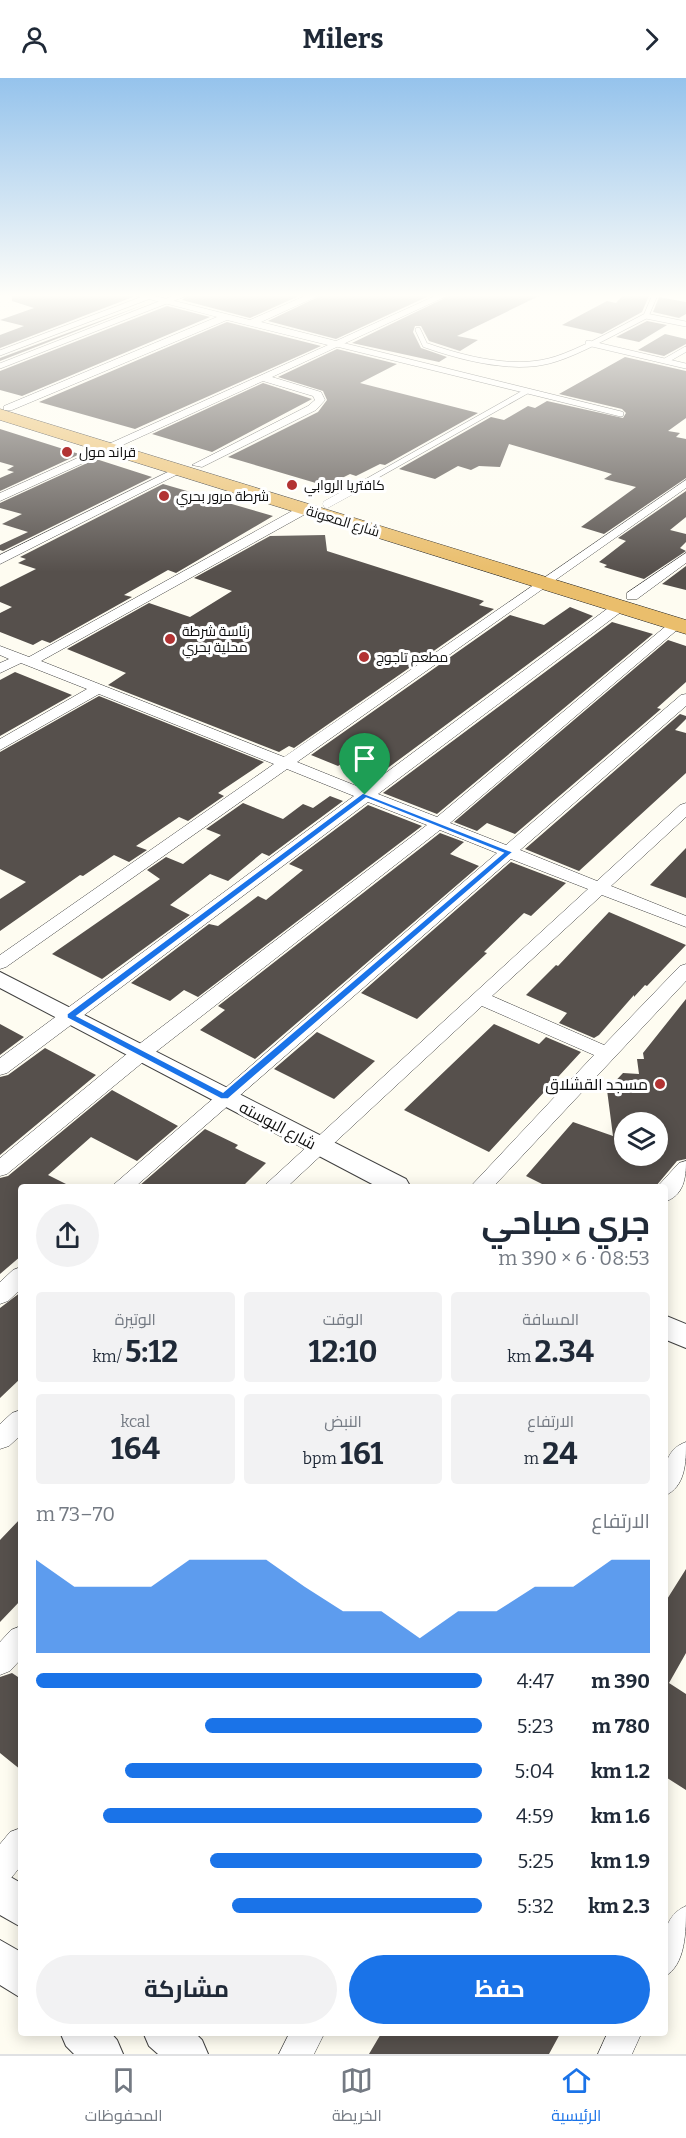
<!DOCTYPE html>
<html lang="ar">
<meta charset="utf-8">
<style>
body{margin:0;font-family:Bitter,Cairo,serif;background:#f2f2f3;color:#1f2937;direction:rtl;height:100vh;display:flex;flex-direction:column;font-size:22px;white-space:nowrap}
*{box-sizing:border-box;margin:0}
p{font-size:20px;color:#747a83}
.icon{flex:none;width:33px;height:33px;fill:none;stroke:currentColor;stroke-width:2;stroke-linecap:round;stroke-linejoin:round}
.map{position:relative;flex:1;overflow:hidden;direction:ltr}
.panel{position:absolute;left:18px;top:1106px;width:650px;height:852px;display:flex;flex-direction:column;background:#fff;border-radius:6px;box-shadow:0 3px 15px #0003;direction:rtl}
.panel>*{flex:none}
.fabs{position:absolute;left:614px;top:1034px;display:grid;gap:12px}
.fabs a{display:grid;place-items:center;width:54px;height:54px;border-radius:50%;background:#fff;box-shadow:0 3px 15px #0003;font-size:30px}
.pin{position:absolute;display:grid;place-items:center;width:51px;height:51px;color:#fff;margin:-62px -26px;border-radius:50% 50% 50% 0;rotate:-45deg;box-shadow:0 0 6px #0007}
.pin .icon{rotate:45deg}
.round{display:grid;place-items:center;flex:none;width:63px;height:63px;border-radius:32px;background:#f2f2f3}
.overview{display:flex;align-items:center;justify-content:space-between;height:102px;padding:0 18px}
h1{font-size:33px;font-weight:700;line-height:45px}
.stats{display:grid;grid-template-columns:repeat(3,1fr);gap:9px;height:102px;padding:6px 18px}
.stats div{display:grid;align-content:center;border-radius:6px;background:#f2f2f3;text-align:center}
.stats b{font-size:30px;font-weight:700}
.stats small{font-size:16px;font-weight:400}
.stats p{font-size:16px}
.chart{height:168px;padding:12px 18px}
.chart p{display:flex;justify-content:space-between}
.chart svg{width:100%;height:108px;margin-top:6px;fill:#1a73e8;opacity:.7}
.primary-button{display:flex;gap:12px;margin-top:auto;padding:12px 18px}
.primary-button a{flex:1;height:69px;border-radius:36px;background:#1a73e8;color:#fff;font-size:24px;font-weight:700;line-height:69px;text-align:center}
.primary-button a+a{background:#f2f2f3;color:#1f2937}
ul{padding:0 18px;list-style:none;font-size:20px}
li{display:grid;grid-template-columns:96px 72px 1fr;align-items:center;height:45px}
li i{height:15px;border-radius:8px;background:#1a73e8}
header{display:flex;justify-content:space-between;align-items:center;height:78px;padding:0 18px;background:#fff;font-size:27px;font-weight:700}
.tabs{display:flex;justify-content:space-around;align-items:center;height:84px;border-top:2px solid #e0e1e3;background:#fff;font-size:16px;color:#747a83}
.tabs a{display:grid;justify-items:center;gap:3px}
.tabs .active{color:#1a73e8}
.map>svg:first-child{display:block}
.building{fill:#56504c;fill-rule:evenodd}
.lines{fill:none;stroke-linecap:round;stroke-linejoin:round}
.service-far1-casing{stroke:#414141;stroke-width:6}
.service-casing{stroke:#414141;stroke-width:8}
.minor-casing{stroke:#414141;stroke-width:1}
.tertiary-casing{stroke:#414141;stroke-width:2}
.trunk-casing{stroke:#1f1f1f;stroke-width:1}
.service-far1{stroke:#fff;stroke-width:5}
.service{stroke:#fff;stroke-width:8}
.minor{fill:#fff;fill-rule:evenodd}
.tertiary{fill:#fff;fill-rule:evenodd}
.trunk{fill:#eabe6c;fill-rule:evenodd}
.route{fill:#1a73e8;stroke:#fff;stroke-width:1.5;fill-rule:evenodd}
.poi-dot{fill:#b23333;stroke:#fff;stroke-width:2}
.labels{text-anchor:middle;stroke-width:6;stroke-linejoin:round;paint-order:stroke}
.far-poi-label{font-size:14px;fill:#0e0e0e;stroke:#fff;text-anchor:start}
.far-street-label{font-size:14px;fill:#0e0e0e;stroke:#fff}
.poi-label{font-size:16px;fill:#0e0e0e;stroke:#fff;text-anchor:end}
.street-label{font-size:16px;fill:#0e0e0e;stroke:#fff}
</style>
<header><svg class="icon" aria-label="forward" viewBox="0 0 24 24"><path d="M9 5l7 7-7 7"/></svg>Milers<svg class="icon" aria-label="person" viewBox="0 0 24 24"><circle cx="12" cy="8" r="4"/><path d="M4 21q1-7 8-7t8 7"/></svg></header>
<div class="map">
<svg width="686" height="1976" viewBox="0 0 686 1976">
<rect width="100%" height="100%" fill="#fefcf1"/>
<path class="building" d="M 12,217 L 132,217 L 133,219 L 0,270 L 0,257 L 24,248 L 0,242 L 34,230 L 12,223 Z
M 187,217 L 301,217 L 250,240 L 182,222 Z
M 322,217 L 431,217 L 336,261 L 268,243 Z
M 451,217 L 541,217 L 457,258 L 478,262 L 460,273 L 429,263 L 421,248 L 415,248 L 413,254 L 421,270 L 447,279 L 439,284 L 352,265 Z
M 623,217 L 649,218 L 642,234 L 602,256 L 562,247 L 607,223 L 616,225 Z
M 659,219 L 686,224 L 686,236 L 679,240 L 653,234 Z
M 151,224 L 0,283 L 0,280 Z
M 167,228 L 210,239 L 22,318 L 0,312 L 0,293 Z
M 647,243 L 667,247 L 639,264 L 616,259 Z
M 227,244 L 321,268 L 135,351 L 39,324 Z
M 665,256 L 686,261 L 686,266 L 664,278 L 638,272 Z
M 337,271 L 397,286 L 360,305 L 478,335 L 385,387 L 380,386 L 356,398 L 350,396 L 326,408 L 228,379 L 318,334 L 327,322 L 323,313 L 278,299 Z
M 625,279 L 686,293 L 686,340 L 668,353 L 680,355 L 676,359 L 686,361 L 686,400 L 604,456 L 581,449 L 636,409 L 604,401 L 612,396 L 509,366 L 500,389 L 479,388 L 471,392 L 458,388 L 435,401 L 399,391 L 491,339 L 504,342 L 528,328 L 535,330 L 547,323 L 623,340 L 626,335 L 622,331 L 559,316 Z
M 263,305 L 312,321 L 212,374 L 152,356 Z
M 0,351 L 76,375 L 80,376 L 0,413 L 0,400 L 14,394 L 7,392 L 14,388 L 0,384 Z
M 96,381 L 152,399 L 3,473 L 0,472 L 0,467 L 28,454 L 2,446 L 22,436 L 0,430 L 0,425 Z
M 163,406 L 273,438 L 176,495 L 168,492 L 124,517 L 132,519 L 50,565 L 42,562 L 33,567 L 0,554 L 0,535 L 12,529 L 0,524 L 0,509 L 36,491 L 18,485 L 26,481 L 20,479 Z
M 686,413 L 686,439 L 670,452 L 686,456 L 686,464 L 680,470 L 686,473 L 644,501 L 604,489 L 607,487 L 599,484 L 626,463 L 618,460 Z
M 325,457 L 327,473 L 484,523 L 479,527 L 494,531 L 294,670 L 289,668 L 279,674 L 108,607 L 126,595 L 67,571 L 149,525 L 190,539 L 232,513 L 194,500 L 270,458 Z
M 686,488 L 686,512 L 662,506 Z
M 570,529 L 593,538 L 381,695 L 346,683 L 338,688 L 311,677 L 510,537 L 544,547 Z
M 612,544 L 653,556 L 437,736 L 383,715 Z
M 668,562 L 686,568 L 686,604 L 657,630 L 661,631 L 515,756 L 487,745 L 477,753 L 454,744 Z
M 15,594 L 72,617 L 0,658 L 0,602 Z
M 99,618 L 264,684 L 218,715 L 224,718 L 188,743 L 179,739 L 136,768 L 147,772 L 129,784 L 114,777 L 83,798 L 80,797 L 0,853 L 0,821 L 26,804 L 0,791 L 0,674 Z
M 680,636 L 686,638 L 686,641 L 675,652 L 686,655 L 686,695 L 579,793 L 525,771 Z
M 330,718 L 343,723 L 269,778 L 262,775 L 228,803 L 210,796 L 170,827 L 190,837 L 102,901 L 52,876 L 160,801 L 147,792 L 166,779 L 183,786 L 221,757 L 206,751 L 243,725 L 283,741 L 303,726 L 313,730 Z
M 368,727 L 422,748 L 198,919 L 184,912 L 170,923 L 131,905 L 209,846 L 218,848 L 258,818 L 266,822 L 303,792 L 289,786 Z
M 440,755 L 464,764 L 450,776 L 479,788 L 255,981 L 200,952 L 225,932 L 218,928 Z
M 686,770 L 686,820 L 650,807 Z
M 511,784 L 566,805 L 531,838 L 524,835 L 484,874 L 487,875 L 417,941 L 361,915 Z
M 609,834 L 686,867 L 647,908 L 645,907 L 634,919 L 634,917 L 599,957 L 594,960 L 559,945 L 567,935 L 526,917 L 556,887 L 558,888 Z
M 686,921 L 686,1081 L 677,1083 L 656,1108 L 546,1108 L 526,1098 L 573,1044 L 613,1058 L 607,1012 L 623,995 L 639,996 L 637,981 L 644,981 L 643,975 ZM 624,1044 L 657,1044 L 657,1077 L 624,1077 Z
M 0,946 L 24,959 L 0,977 Z
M 494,946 L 539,966 L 546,959 L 581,974 L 489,1074 L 404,1032 Z
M 317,954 L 375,983 L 334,1021 L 274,991 Z
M 45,970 L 96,997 L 0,1077 L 0,999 L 8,997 Z
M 112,1012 L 178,1048 L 137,1083 L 91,1059 L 48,1097 L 70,1108 L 21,1108 L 21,1178 L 0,1196 L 0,1100 L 8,1098 Z
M 205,1051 L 238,1067 L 235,1070 L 266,1085 L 243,1108 L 139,1108 Z
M 21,1214 L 21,1300 L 0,1320 L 0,1230 Z
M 21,1440 L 21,1522 L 0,1544 L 0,1462 Z
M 686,1491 L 686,1575 L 669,1605 L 686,1616 L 686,1712 L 664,1698 L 664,1526 Z
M 12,1595 L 21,1601 L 21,1692 L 0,1675 L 0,1599 Z
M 382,1954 L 561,1954 L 549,1976 L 369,1976 Z"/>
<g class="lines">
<g class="service-far1-casing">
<path id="service-far1" d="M 646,238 L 686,246
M 418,252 L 425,267 C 462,280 510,293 549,283 C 575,277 620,251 646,238 L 655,217
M 588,265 L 686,288
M 337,266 L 621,336
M 0,275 L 153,217
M 665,283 L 686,271
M 0,288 L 182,217
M 346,415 L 527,313"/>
</g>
<g class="service-casing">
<path id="service" d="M 327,426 L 349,414"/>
</g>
<g class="minor-casing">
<path id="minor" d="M 134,217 L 151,217 L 250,242 L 307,217 L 320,217 L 261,244 L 336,263 L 437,217 L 449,217 L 272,299 L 321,314 L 325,322 L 316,332 L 202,389 L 192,387 L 308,328 L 315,322 L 313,318 L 263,303 L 0,423 L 0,415 L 328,267 L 227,242 L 12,332 L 4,332 L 4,328 L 217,239 Z
M 176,390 L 186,392 L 0,486 L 0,477 Z
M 686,402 L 686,410 L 297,684 L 364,711 L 615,525 L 625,525 L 625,531 L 378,716 L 437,739 L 672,543 L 682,543 L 684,546 L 450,745 L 506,767 L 681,617 L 686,616 L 686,628 L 520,772 L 597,803 L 680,727 L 686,725 L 686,739 L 611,808 L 686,838 L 686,849 L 602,817 L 492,918 L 604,967 L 680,888 L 686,886 L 686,903 L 494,1108 L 471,1108 L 594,977 L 482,928 L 288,1108 L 264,1108 L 588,811 L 511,781 L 136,1108 L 112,1108 L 497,775 L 440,752 L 148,980 L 7,1096 L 0,1098 L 0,1080 L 134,970 L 427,747 L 368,724 L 7,995 L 0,997 L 0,980 L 354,718 L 287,691 L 6,889 L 0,891 L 0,877 L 274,686 L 99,616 L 0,672 L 0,661 L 87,611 L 21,585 L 0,595 L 0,585 L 9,581 L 0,577 L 0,568 L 29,579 L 301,428 L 309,428 L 309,434 L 41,583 L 284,679 Z
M 686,475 L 686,485 L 637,521 L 627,521 L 627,515 Z
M 686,1083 C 686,1100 684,1118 664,1124 L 664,1108 L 658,1108 L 679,1085 Z
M 21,1189 L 21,1211 L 8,1223 L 0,1226 L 0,1204 L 13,1192 Z
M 21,1332 L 21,1357 L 9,1368 L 0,1371 L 0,1346 L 12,1335 Z
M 686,1364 C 686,1384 686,1409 664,1418 C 664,1397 662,1372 686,1364 Z
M 21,1548 L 21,1581 L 10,1593 L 0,1597 L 0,1564 L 11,1552 Z
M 21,1750 L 21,1788 L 11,1800 L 0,1804 L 0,1766 L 10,1754 Z
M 686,1828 C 686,1854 686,1887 664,1899 C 664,1873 658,1840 686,1828 Z
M 290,1954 L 325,1954 L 314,1976 L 279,1976 Z
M 608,1954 L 642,1954 L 632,1976 L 598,1976 Z"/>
</g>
<g class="tertiary-casing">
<path id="tertiary" d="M 0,894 L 406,1101 L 410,1108 L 376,1108 L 0,910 Z
M 664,1237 L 686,1246 L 686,1270 L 664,1261 Z
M 0,1793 L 21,1805 L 21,1849 L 0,1837 Z
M 0,1862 L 21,1874 L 21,1920 L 0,1907 Z
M 60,1954 L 110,1954 L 117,1962 L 123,1976 L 74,1976 L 66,1968 Z
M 143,1954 L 194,1954 L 202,1962 L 208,1976 L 158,1976 L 149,1968 Z"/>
</g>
<g class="trunk-casing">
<path id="trunk" d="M 0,331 L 686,542 L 686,556 L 0,342 Z"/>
</g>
<use href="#service-far1" class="service-far1"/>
<use href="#service" class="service"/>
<use href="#minor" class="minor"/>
<use href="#tertiary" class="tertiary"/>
<use href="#trunk" class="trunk"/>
</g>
<linearGradient id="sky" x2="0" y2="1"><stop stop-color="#95c3ec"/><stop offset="0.44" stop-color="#fffef9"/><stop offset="1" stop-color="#fffef9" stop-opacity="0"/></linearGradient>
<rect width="686" height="494" fill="url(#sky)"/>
<path class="route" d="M 363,715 L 513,774 L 228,1021 L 221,1021 L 67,940 L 67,936 ZM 366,720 L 503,775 L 223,1014 L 77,938 Z"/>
<g class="poi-dot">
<circle cx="67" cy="374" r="6"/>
<circle cx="292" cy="407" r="6"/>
<circle cx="164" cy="418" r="6"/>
<circle cx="170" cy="561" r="6"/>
<circle cx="364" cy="579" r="6"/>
<circle cx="660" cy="1006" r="6"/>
</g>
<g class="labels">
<g class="far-poi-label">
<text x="79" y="379">قراند مول</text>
<text x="304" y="412">كافتريا الروابي</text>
<text x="176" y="423">شرطة مرور بحري</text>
<text x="182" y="558">رئاسة شرطة<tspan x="182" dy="16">محلية بحري</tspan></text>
<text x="376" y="584">مطعم تاجوج</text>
</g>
<g class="far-street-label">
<text transform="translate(343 443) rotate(17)" y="5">شارع المعونة</text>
</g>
<g class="poi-label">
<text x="648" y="1012">مسجد القشلاق</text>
</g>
<g class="street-label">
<text transform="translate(278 1047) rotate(28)" y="6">شارع البوسته</text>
</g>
</g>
</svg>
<div class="fabs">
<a><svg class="icon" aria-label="layers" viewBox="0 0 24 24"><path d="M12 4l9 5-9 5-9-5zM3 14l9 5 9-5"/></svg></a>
</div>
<div class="pin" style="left:365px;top:717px;background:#1e9e55"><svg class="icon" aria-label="arrive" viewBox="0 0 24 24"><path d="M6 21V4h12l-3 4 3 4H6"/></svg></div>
<section class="panel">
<div class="overview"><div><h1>جري صباحي</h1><p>08:53 · 6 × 390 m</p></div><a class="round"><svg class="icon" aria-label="share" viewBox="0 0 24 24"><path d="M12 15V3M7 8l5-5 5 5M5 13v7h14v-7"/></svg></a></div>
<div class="stats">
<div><p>المسافة</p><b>2.34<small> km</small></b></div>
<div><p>الوقت</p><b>12:10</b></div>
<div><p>الوتيرة</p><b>5:12<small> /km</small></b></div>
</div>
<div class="stats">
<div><p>الارتفاع</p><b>24<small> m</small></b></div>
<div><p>النبض</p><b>161<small> bpm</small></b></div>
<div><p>kcal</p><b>164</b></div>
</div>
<div class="chart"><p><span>الارتفاع</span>70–73 m</p>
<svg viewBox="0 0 160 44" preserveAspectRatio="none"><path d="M0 44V6L10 17L20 17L30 17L40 6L50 6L60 6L70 17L80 27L90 27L100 38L110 27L120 27L130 17L140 17L150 6L160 6V44z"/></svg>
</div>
<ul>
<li><b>390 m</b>4:47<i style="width:100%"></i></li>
<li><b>780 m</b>5:23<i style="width:62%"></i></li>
<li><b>1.2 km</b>5:04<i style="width:80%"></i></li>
<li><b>1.6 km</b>4:59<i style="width:85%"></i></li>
<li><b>1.9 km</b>5:25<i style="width:61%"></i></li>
<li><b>2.3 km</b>5:32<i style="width:56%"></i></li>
</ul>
<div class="primary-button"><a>حفظ</a><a>مشاركة</a></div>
</section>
</div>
<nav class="tabs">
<a class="active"><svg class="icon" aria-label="home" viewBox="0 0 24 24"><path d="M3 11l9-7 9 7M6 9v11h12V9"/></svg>الرئيسية</a>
<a><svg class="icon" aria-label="map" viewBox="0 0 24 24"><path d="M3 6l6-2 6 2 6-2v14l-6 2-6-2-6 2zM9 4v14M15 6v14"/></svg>الخريطة</a>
<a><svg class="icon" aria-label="saved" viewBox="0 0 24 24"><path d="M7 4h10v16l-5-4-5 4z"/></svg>المحفوظات</a>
</nav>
